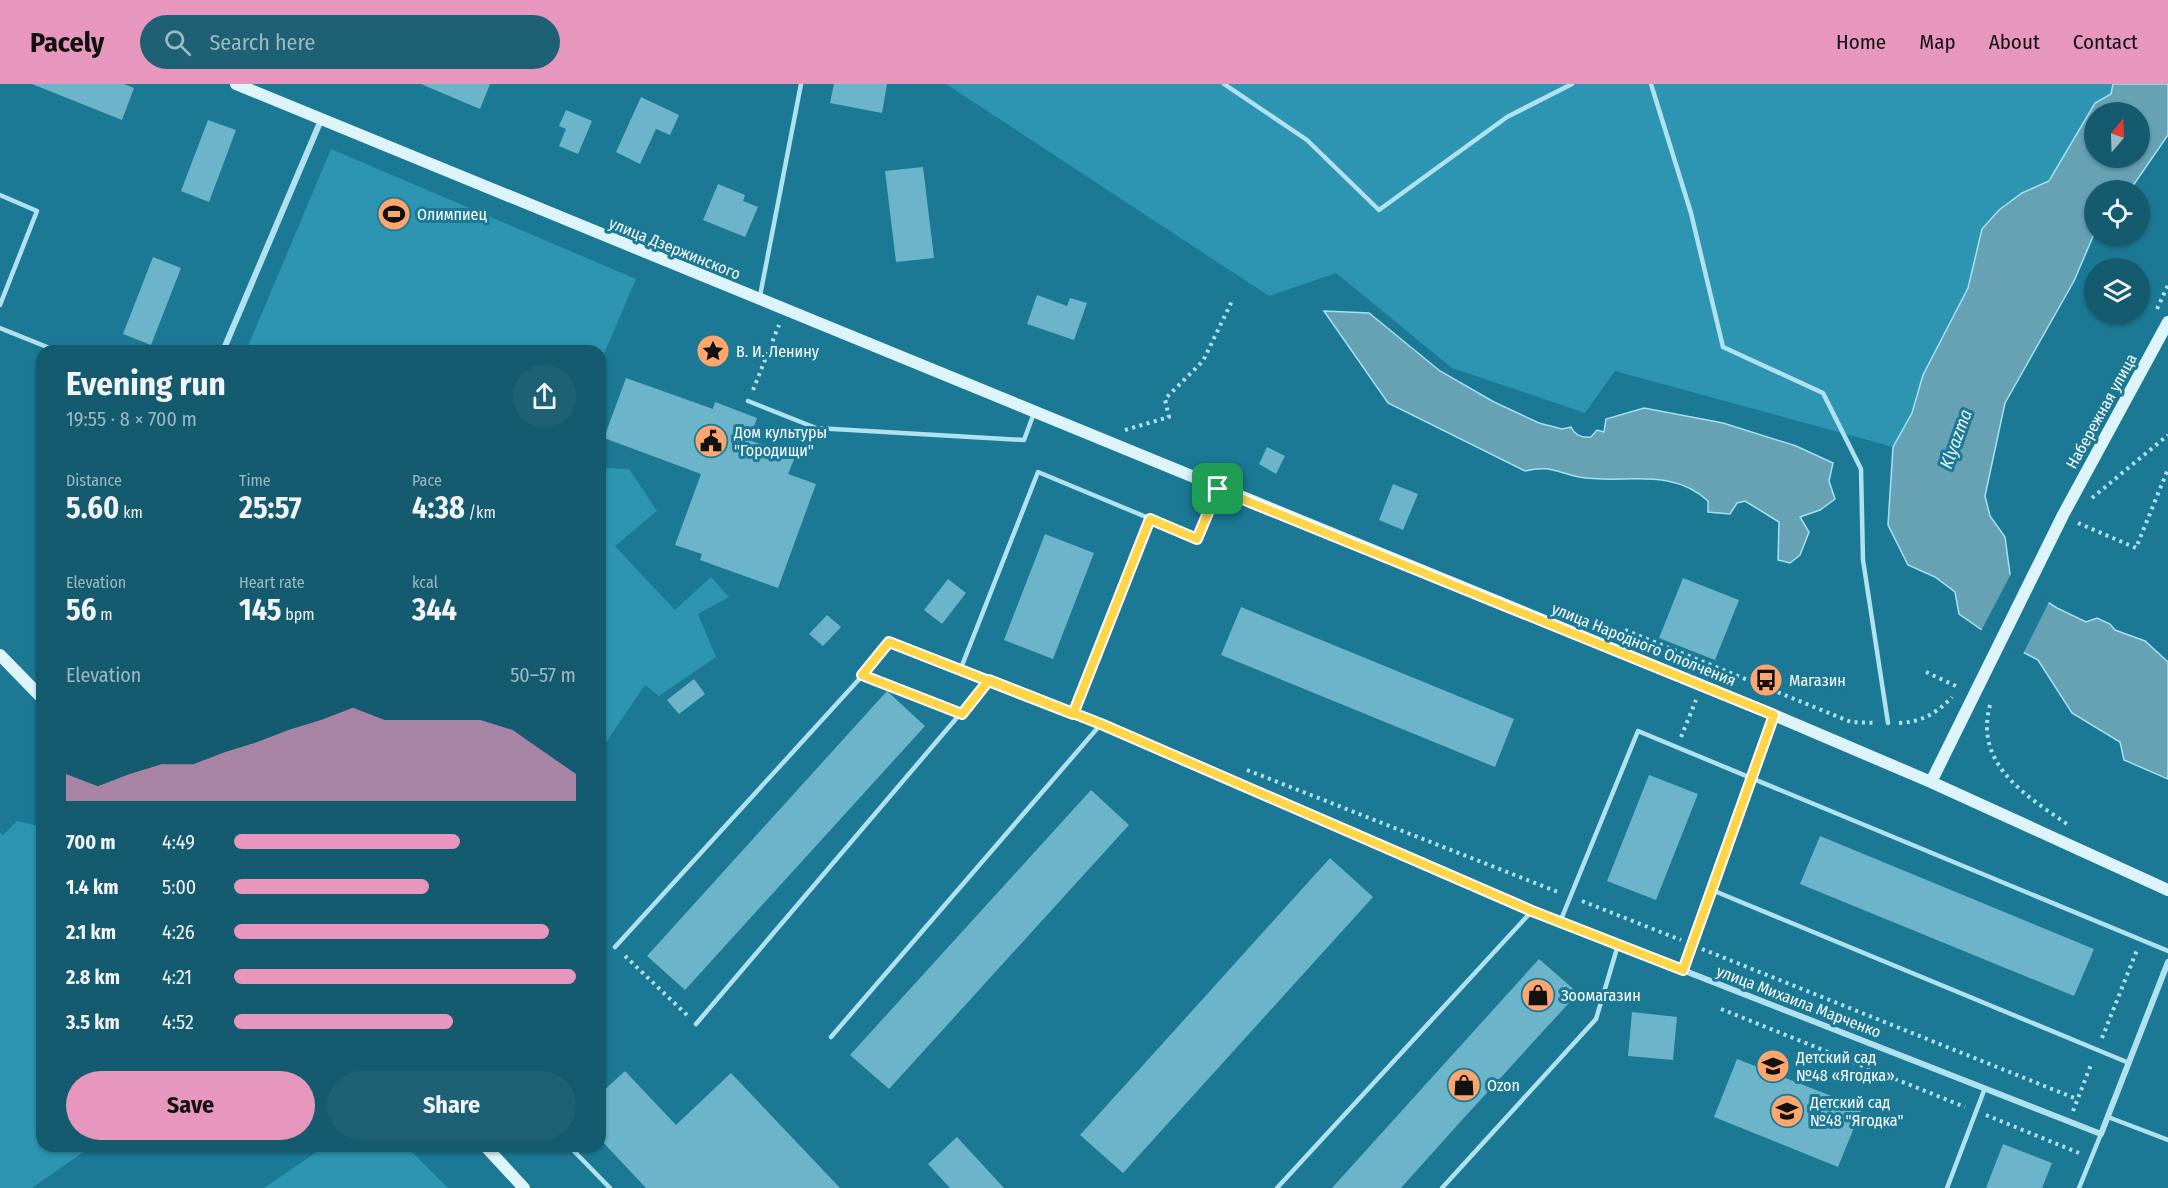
<!DOCTYPE html>
<meta charset="utf-8">
<style>
body{margin:0;font-family:"Fira Sans Condensed",sans-serif;background:#1e6175;color:#f1f3f6;height:100vh;display:flex;flex-direction:column;font-size:22px;white-space:nowrap}
*{box-sizing:border-box;margin:0}
p{font-size:20px;color:#9db9c3}
.icon{flex:none;width:33px;height:33px;fill:none;stroke:currentColor;stroke-width:2;stroke-linecap:round;stroke-linejoin:round}
.map{position:relative;flex:1;overflow:hidden}
.drawer{position:absolute;left:36px;top:261px;width:570px;height:807px;display:flex;flex-direction:column;background:#155b70;border-radius:18px;box-shadow:0 2px 4px #0004}
.drawer>*{flex:none}
.needle{width:39px;rotate:19deg}
.controls{position:absolute;left:2084px;top:18px;display:grid;gap:12px}
.controls a{display:grid;place-items:center;width:66px;height:66px;border-radius:50%;background:#155b70;box-shadow:0 2px 4px #0004;font-size:30px}
.pin{position:absolute;display:grid;place-items:center;width:51px;height:51px;color:#fff;margin:-26px;border-radius:12px;box-shadow:0 3px 9px #0006}
.round{display:grid;place-items:center;flex:none;width:63px;height:63px;border-radius:32px;background:#1e6175}
.summary{display:flex;align-items:center;justify-content:space-between;height:102px;padding:0 30px}
h1{font-size:33px;font-weight:700;line-height:45px}
.metrics{display:grid;grid-template-columns:repeat(3,1fr);gap:9px;height:102px;padding:6px 30px}
.metrics div{display:grid;align-content:center}
.metrics b{font-size:30px;font-weight:700}
.metrics small{font-size:16px;font-weight:400}
.metrics p{font-size:16px}
.chart{height:168px;padding:12px 30px}
.chart p{display:flex;justify-content:space-between}
.chart svg{width:100%;height:108px;margin-top:6px;fill:#e797bd;opacity:.7}
.primary-button{display:flex;gap:12px;margin-top:auto;padding:12px 30px}
.primary-button a{flex:1;height:69px;border-radius:36px;background:#e797bd;color:#111;font-size:24px;font-weight:700;line-height:69px;text-align:center}
.primary-button a+a{background:#1e6175;color:#f1f3f6}
ul{padding:0 30px;list-style:none;font-size:20px}
li{display:grid;grid-template-columns:96px 72px 1fr;align-items:center;height:45px}
li i{height:15px;border-radius:8px;background:#e797bd}
header{display:flex;align-items:center;gap:36px;box-sizing:border-box;height:84px;padding:0 30px;background:#e797bd;color:#111}
header strong{font-size:28px}
nav{display:flex;gap:33px;margin-inline-start:auto;font-size:21px}
.search{width:420px;height:54px;background:#1e6175;display:flex;align-items:center;gap:15px;box-sizing:border-box;padding:0 21px;border-radius:33px;color:#9db9c3;font-size:22px}
.map>svg:first-child{display:block}
.green{fill:#2d94b1}
.water{fill:#66a2b4;stroke:#a3e1f1;stroke-width:1.5;fill-rule:evenodd}
.pier{fill:#1c7995}
.building{fill:#6bb4ca}
.lines{fill:none;stroke-linecap:round;stroke-linejoin:round}
.path{stroke:#b0e1ef;stroke-width:4;stroke-dasharray:3 4.5;stroke-linecap:butt}
.lane{stroke:#b0e1ef;stroke-width:4.5}
.street{stroke:#b0e1ef;stroke-width:6}
.secondary{stroke:#ddf4fb;stroke-width:12}
.route-casing{stroke:#fff;stroke-width:12}
.route{stroke:#ffd54a;stroke-width:8}
.labels{text-anchor:middle;stroke-width:6;stroke-linejoin:round;paint-order:stroke}
.poi-label{font-size:16px;fill:#fff;stroke:#1c7995;text-anchor:start}
.street-label{font-size:16px;fill:#fff;stroke:#1c7995}
.water-label{font-size:18px;font-style:italic;fill:#e8f7fc;stroke:#1c7995}
</style>
<header>
<strong>Pacely</strong>
<div class="search"><svg class="icon" aria-label="search" viewBox="0 0 24 24"><circle cx="10" cy="10" r="6"/><path d="M15 15l6 6"/></svg>Search here</div>
<nav><a>Home</a><a>Map</a><a>About</a><a>Contact</a></nav>
</header>
<div class="map">
<svg width="2168" height="1104" viewBox="0 0 2168 1104">
<rect width="100%" height="100%" fill="#1c7995"/>
<path class="green" d="M 946,0 L 2113,0 L 2112,10 L 2095,19 L 2049,97 L 2022,109 L 1999,126 L 1982,145 L 1968,204 L 1923,291 L 1912,329 L 1893,363 L 1615,287 L 1585,329 L 1452,284 L 1336,189 L 1269,212 Z
M 331,65 L 636,195 L 600,279 L 600,267 L 246,267 Z
M 600,384 L 629,385 L 657,427 L 615,462 L 675,526 L 711,493 L 729,513 L 698,530 L 716,573 L 659,612 L 645,601 L 600,667 Z
M 17,737 L 42,743 L 42,1062 L 92,1062 L 32,1104 L 0,1104 L 0,749 L 3,751 Z
M 325,1062 L 406,1062 L 448,1104 L 264,1104 Z"/>
<path class="water" d="M 2113,0 L 2168,0 L 2168,51 L 2130,106 L 2094,106 L 2094,150 L 2074,197 L 2005,319 L 1985,412 L 1990,432 L 2005,453 L 2010,490 L 2021,501 L 2057,524 L 2086,538 L 2097,534 L 2110,540 L 2115,546 L 2145,557 L 2168,578 L 2168,695 L 2124,676 L 2120,658 L 2072,629 L 2038,576 L 1988,550 L 1959,530 L 1955,508 L 1935,493 L 1908,481 L 1888,441 L 1893,363 L 1912,329 L 1923,291 L 1968,204 L 1982,145 L 1999,126 L 2022,109 L 2049,97 L 2095,19 L 2111,10 ZM 2094,28 L 2139,28 L 2139,74 L 2094,74 Z
M 1324,227 L 1369,229 L 1440,287 L 1494,318 L 1539,339 L 1562,345 L 1571,343 C 1575,352 1582,354 1591,353 L 1597,346 L 1604,348 L 1606,335 L 1644,324 L 1723,339 L 1796,362 L 1833,379 L 1829,397 L 1835,415 L 1820,426 L 1800,433 L 1809,448 L 1800,471 L 1790,479 L 1778,476 L 1779,438 L 1745,417 L 1737,419 L 1730,430 L 1708,428 L 1708,417 C 1670,382 1624,401 1579,393 C 1555,388 1551,381 1525,387 L 1388,319 Z"/>
<path class="pier" d="M 2013,486 L 2023,499 L 2050,516 L 2022,572 L 1980,549 Z"/>
<path class="building" d="M 32,0 L 124,0 L 134,4 L 122,36 Z
M 421,0 L 490,0 L 480,25 Z
M 834,0 L 887,0 L 882,29 L 830,19 Z
M 641,13 L 679,31 L 670,51 L 656,45 L 640,80 L 616,68 Z
M 566,26 L 592,37 L 578,70 L 559,62 L 566,45 L 559,42 Z
M 208,36 L 236,46 L 209,118 L 181,107 Z
M 923,83 L 934,174 L 896,178 L 885,87 Z
M 718,100 L 745,111 L 743,117 L 758,123 L 745,153 L 703,136 Z
M 153,173 L 181,184 L 151,261 L 123,250 Z
M 1037,211 L 1067,222 L 1070,214 L 1087,219 L 1074,256 L 1027,240 Z
M 626,294 L 713,325 L 715,318 L 757,334 L 749,356 L 795,373 L 788,390 L 816,400 L 778,504 L 700,476 L 702,470 L 675,461 L 701,390 L 604,354 Z
M 1267,363 L 1285,372 L 1276,390 L 1259,380 Z
M 1393,400 L 1418,410 L 1403,446 L 1379,436 Z
M 1045,450 L 1094,469 L 1053,575 L 1004,556 Z
M 1683,494 L 1739,516 L 1715,576 L 1659,554 Z
M 948,495 L 966,509 L 942,540 L 924,526 Z
M 1241,523 L 1514,635 L 1495,683 L 1221,571 Z
M 827,531 L 841,543 L 823,562 L 809,550 Z
M 694,595 L 705,610 L 679,630 L 667,616 Z
M 887,607 L 925,642 L 685,906 L 647,872 Z
M 1649,691 L 1698,710 L 1656,816 L 1607,797 Z
M 1091,706 L 1129,741 L 889,1005 L 850,971 Z
M 1820,752 L 2094,865 L 2074,912 L 1800,800 Z
M 1330,774 L 1373,813 L 1123,1089 L 1080,1051 Z
M 1539,875 L 1578,909 L 1462,1036 L 1401,1104 L 1332,1104 Z
M 1632,928 L 1677,933 L 1673,976 L 1628,972 Z
M 1737,975 L 1862,1024 L 1838,1083 L 1714,1033 Z
M 625,987 L 676,1041 L 731,989 L 840,1104 L 646,1104 L 600,1055 L 600,1010 Z
M 957,1053 L 1004,1104 L 950,1104 L 928,1080 Z
M 2003,1060 L 2052,1079 L 2042,1104 L 1986,1104 Z"/>
<g class="lines">
<path class="path" d="M 2157,225 L 2168,201
M 753,306 L 779,241
M 1125,346 L 1169,333 L 1165,315 L 1203,277 L 1233,215
M 2092,414 L 2168,351
M 2078,439 L 2136,464 L 2168,385
M 1625,546 L 1851,638 L 1877,639
M 1926,588 L 1960,604
M 876,596 L 950,625
M 1990,621 C 1974,680 2025,711 2067,740
M 1899,639 C 1922,638 1937,629 1952,613
M 1681,653 L 1696,616
M 1247,686 L 1558,808
M 1582,817 L 1681,856
M 1702,865 L 2077,1015
M 625,872 L 687,931
M 1721,925 L 1965,1023
M 2102,954 L 2137,866
M 2073,1027 L 2092,978
M 1986,1031 L 2079,1069"/>
<path class="lane" d="M 1224,0 L 1307,56 L 1379,126 L 1507,33 L 1572,0
M 1651,0 L 1691,129 L 1723,263 L 1823,309 L 1861,385 L 1863,476 L 1888,639
M 0,111 L 37,127 L 0,221
M 760,212 L 801,0
M 0,244 L 57,267
M 748,317 L 816,344 L 1024,356 L 1034,329
M 1151,435 L 1197,455 L 1218,405
M 961,584 L 1038,388 L 1151,435 L 1073,630
M 1712,806 L 2129,979
M 1560,838 L 1638,647 L 2168,867
M 615,863 L 863,591 L 889,558
M 1683,886 L 1774,631
M 696,940 L 989,596
M 831,953 L 1101,640
M 2108,1033 L 2168,1056
M 569,1062 L 610,1104
M 1277,1104 L 1532,827
M 1442,1104 L 1596,935 L 1618,861
M 1947,1104 L 1985,1004
M 2079,1104 L 2101,1050"/>
<path class="street" d="M 223,267 L 321,36
M 889,558 L 1101,640 L 1532,827 L 2101,1050 L 2168,878"/>
<path class="secondary" d="M 236,0 L 1774,631 L 1931,698 L 2168,806
M 0,571 L 42,614
M 1931,698 L 2063,431 L 2168,238
M 485,1062 L 524,1104"/>
</g>
<g class="lines">
<g class="route-casing">
<path id="route" d="M 1218,405 L 1197,455 L 1150,435 L 1073,630 L 889,558 L 862,591 L 962,630 L 989,596 L 1101,640 L 1532,827 L 1683,886 L 1774,631 L 1218,405"/>
</g>
<use href="#route" class="route"/>
</g>
<defs>
<g id="stadium-disc" transform="scale(1.725)"><circle r="9.5" fill="#ffa66e" stroke="#1c7995"/><path d="M0-5a6.5 5 0 1 0 0 10a6.5 5 0 1 0 0-10ZM-3.5-1.8h7v3.6h-7Z" fill="#111"/></g>
<g id="sight-disc" transform="scale(1.725)"><circle r="9.5" fill="#ffa66e" stroke="#1c7995"/><path d="M0-6L1.8-2.2L6-1.7L2.9 1.2L3.7 5.4L0 3.3L-3.7 5.4L-2.9 1.2L-6-1.7L-1.8-2.2Z" fill="#111"/></g>
<g id="civic-disc" transform="scale(1.725)"><circle r="9.5" fill="#ffa66e" stroke="#1c7995"/><path d="M-.6-6.5H3V-4.5H.6V-3L4-1V1h2V6H-6V1h2V-1L-.6-3ZM-1.2 2.5V6h2.4V2.5Z" fill="#111"/></g>
<g id="bus-disc" transform="scale(1.725)"><circle r="9.5" fill="#ffa66e" stroke="#1c7995"/><path d="M-5-6H5V4H4V6H2V4H-2V6H-4V4H-5ZM-3.5-4V0h7V-4ZM-3.5 1.2v1.5H-2V1.2ZM2 1.2v1.5H3.5V1.2Z" fill="#111"/></g>
<g id="shop-disc" transform="scale(1.725)"><circle r="9.5" fill="#ffa66e" stroke="#1c7995"/><path d="M-5-2.5h2.3a2.7 3.5 0 0 1 5.4 0H5L5.5 6h-11ZM-1.5-2.5h3a1.5 2.3 0 0 0-3 0Z" fill="#111"/></g>
<g id="school-disc" transform="scale(1.725)"><circle r="9.5" fill="#ffa66e" stroke="#1c7995"/><path d="M0-5L7-2L0 1L-7-2ZM-4 1L0 2.5L4 1V4Q0 6-4 4Z" fill="#111"/></g>
</defs>
<g fill-rule="evenodd">
<use href="#stadium-disc" x="394" y="130"/>
<use href="#sight-disc" x="713" y="267"/>
<use href="#civic-disc" x="711" y="357"/>
<use href="#bus-disc" x="1766" y="596"/>
<use href="#shop-disc" x="1538" y="911"/>
<use href="#school-disc" x="1773" y="982"/>
<use href="#shop-disc" x="1464" y="1001"/>
<use href="#school-disc" x="1787" y="1027"/>
</g>
<g class="labels">
<g class="poi-label">
<text x="417" y="136">Олимпиец</text>
<text x="736" y="273">В. И. Ленину</text>
<text x="734" y="354">Дом культуры<tspan x="734" dy="18">"Городищи"</tspan></text>
<text x="1789" y="602">Магазин</text>
<text x="1561" y="917">Зоомагазин</text>
<text x="1796" y="979">Детский сад<tspan x="1796" dy="18">№48 «Ягодка»</tspan></text>
<text x="1487" y="1007">Ozon</text>
<text x="1810" y="1024">Детский сад<tspan x="1810" dy="18">№48 "Ягодка"</tspan></text>
</g>
<g class="street-label">
<text transform="translate(675 164) rotate(22)" y="6">улица Дзержинского</text>
<text transform="translate(2101 327) rotate(-61)" y="6">Набережная улица</text>
<text transform="translate(1644 560) rotate(22)" y="6">улица Народного Ополчения</text>
<text transform="translate(1799 917) rotate(21)" y="6">улица Михаила Марченко</text>
</g>
<g class="water-label">
<text transform="translate(1956 355) rotate(-70)" y="6">Klyazma</text>
</g>
</g>
</svg>
<div class="controls">
<a><svg class="needle" viewBox="-14 -14 28 28"><path d="M0-13l5 13h-10z" fill="#e53935"/><path d="M0 13l5-13h-10z" fill="#9db9c3"/></svg></a>
<a><svg class="icon" aria-label="locate" viewBox="0 0 24 24"><circle cx="12" cy="12" r="6"/><path d="M12 2v4M12 18v4M2 12h4M18 12h4"/></svg></a>
<a><svg class="icon" aria-label="layers" viewBox="0 0 24 24"><path d="M12 4l9 5-9 5-9-5zM3 14l9 5 9-5"/></svg></a>
</div>
<div class="pin" style="left:1218px;top:405px;background:#1e9e55"><svg class="icon" aria-label="arrive" viewBox="0 0 24 24"><path d="M6 21V4h12l-3 4 3 4H6"/></svg></div>
<section class="drawer">
<div class="summary"><div><h1>Evening run</h1><p>19:55 · 8 × 700 m</p></div><a class="round"><svg class="icon" aria-label="share" viewBox="0 0 24 24"><path d="M12 15V3M7 8l5-5 5 5M5 13v7h14v-7"/></svg></a></div>
<div class="metrics">
<div><p>Distance</p><b>5.60<small> km</small></b></div>
<div><p>Time</p><b>25:57</b></div>
<div><p>Pace</p><b>4:38<small> /km</small></b></div>
</div>
<div class="metrics">
<div><p>Elevation</p><b>56<small> m</small></b></div>
<div><p>Heart rate</p><b>145<small> bpm</small></b></div>
<div><p>kcal</p><b>344</b></div>
</div>
<div class="chart"><p><span>Elevation</span>50–57 m</p>
<svg viewBox="0 0 160 44" preserveAspectRatio="none"><path d="M0 44V33L10 38L20 33L30 29L40 29L50 24L60 20L70 15L80 11L90 6L100 11L110 11L120 11L130 11L140 15L150 24L160 33V44z"/></svg>
</div>
<ul>
<li><b>700 m</b>4:49<i style="width:66%"></i></li>
<li><b>1.4 km</b>5:00<i style="width:57%"></i></li>
<li><b>2.1 km</b>4:26<i style="width:92%"></i></li>
<li><b>2.8 km</b>4:21<i style="width:100%"></i></li>
<li><b>3.5 km</b>4:52<i style="width:64%"></i></li>
</ul>
<div class="primary-button"><a>Save</a><a>Share</a></div>
</section>
</div>
